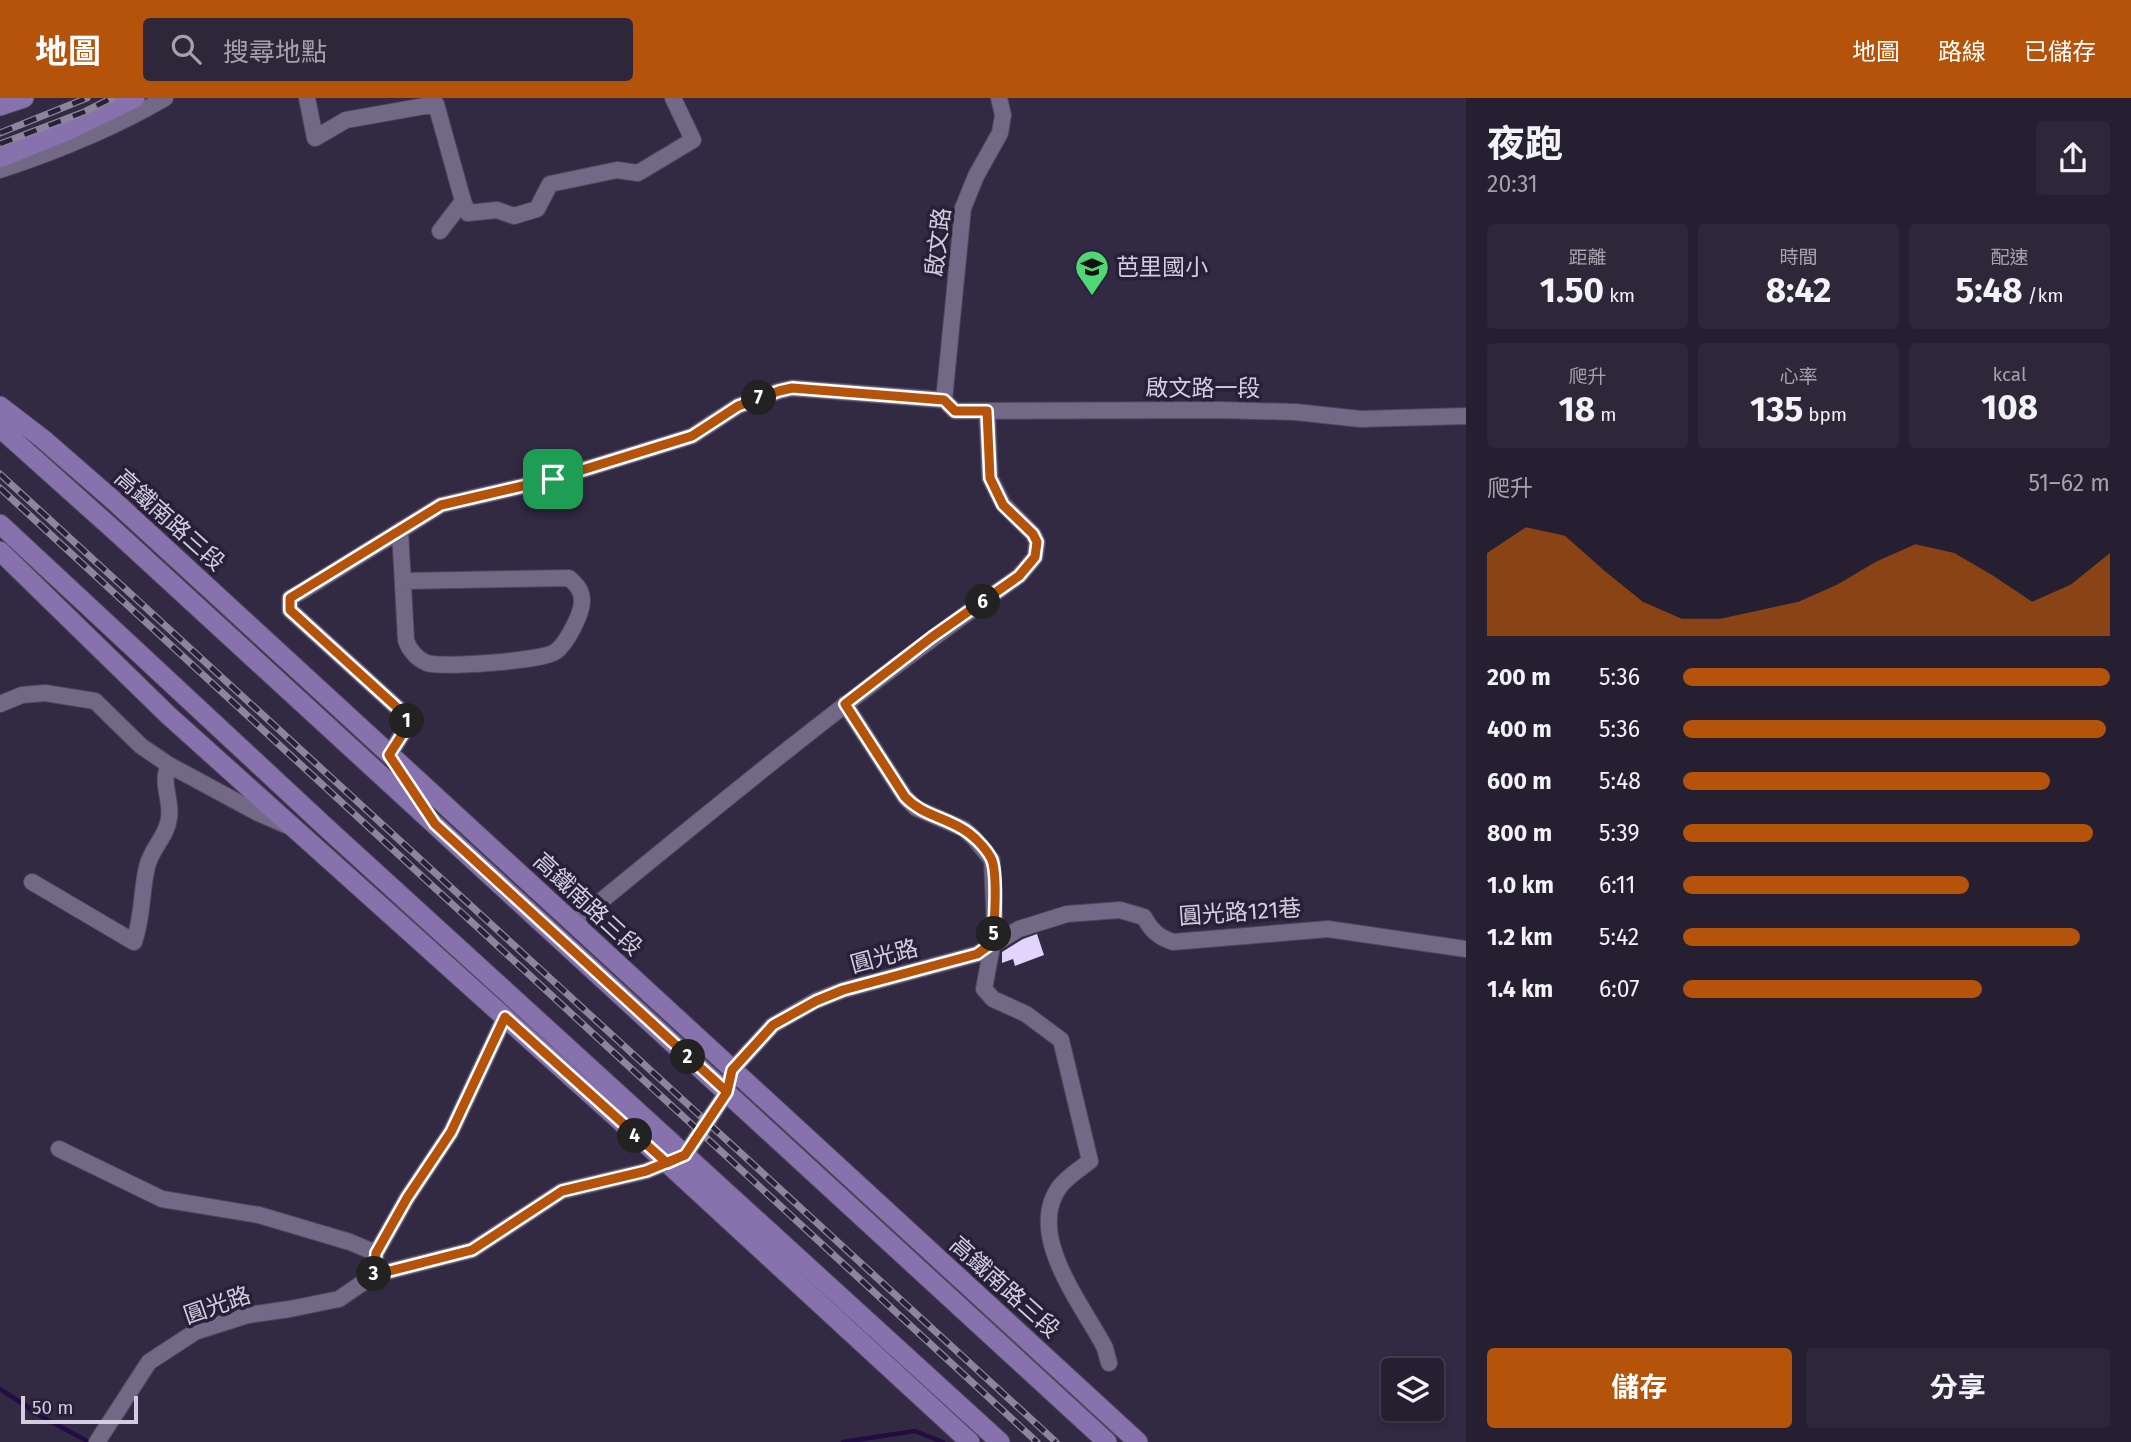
<!DOCTYPE html>
<html lang="zh-TW">
<meta charset="utf-8">
<style>
body{margin:0;font-family:"Fira Sans","Noto Sans TC",sans-serif;background:#2e273a;color:#f1f3f6;height:100vh;display:flex;flex-direction:column;font-size:26px;white-space:nowrap}
*{box-sizing:border-box;margin:0}
p{font-size:23px;color:#a4a2ac}
.icon{flex:none;width:38px;height:38px;fill:none;stroke:currentColor;stroke-width:2;stroke-linecap:round;stroke-linejoin:round}
.map{position:relative;flex:1;overflow:hidden}
.side{display:flex;flex-direction:column;background:#261f32;width:665px}
.side>*{flex:none}
.buttons{position:absolute;left:1381px;top:1260px;display:grid;gap:14px}
.buttons a{display:grid;place-items:center;width:63px;height:63px;border-radius:7px;background:#261f32;box-shadow:0 4px 10px #0003,0 0 0 2px #423d4d;font-size:35px}
.scale{position:absolute;left:21px;bottom:18px;width:117px;box-sizing:border-box;padding-left:7px;border:4px solid #d3cedf;border-top:0;font-size:19px;line-height:24px;white-space:nowrap;color:#d3cedf;-webkit-text-stroke:5px #281f38;paint-order:stroke}
.pin{position:absolute;display:grid;place-items:center;width:60px;height:60px;color:#fff;margin:-30px;border-radius:14px;box-shadow:0 4px 10px #0006}
.km{position:absolute;width:35px;height:35px;margin:-18px;border-radius:50%;background:#222;color:#fff;font-size:19px;line-height:35px;text-align:center}
.round{display:grid;place-items:center;flex:none;width:74px;height:74px;border-radius:7px;background:#2e273a}
.summary{display:flex;align-items:center;justify-content:space-between;height:119px;padding:0 21px}
h1{font-size:38px;font-weight:700;line-height:52px}
.stats{display:grid;grid-template-columns:repeat(3,1fr);gap:10px;height:119px;padding:7px 21px}
.stats div{display:grid;align-content:center;border-radius:7px;background:#2e273a;text-align:center}
.stats b{font-size:35px;font-weight:700}
.stats small{font-size:19px;font-weight:400}
.stats p{font-size:19px}
.chart{height:196px;padding:14px 21px}
.chart p{display:flex;justify-content:space-between}
.chart svg{width:100%;height:126px;margin-top:7px;fill:#b45309;opacity:.7}
.button{display:flex;gap:14px;margin-top:auto;padding:14px 21px}
.button a{flex:1;height:80px;border-radius:7px;background:#b45309;color:#fff;font-size:28px;font-weight:700;line-height:80px;text-align:center}
.button a+a{background:#2e273a;color:#f1f3f6}
ul{padding:0 21px;list-style:none;font-size:23px}
li{display:grid;grid-template-columns:112px 84px 1fr;align-items:center;height:52px}
li i{height:18px;border-radius:9px;background:#b45309}
header{display:flex;align-items:center;gap:42px;box-sizing:border-box;height:98px;padding:0 35px;background:#b45309;color:#fff}
header strong{font-size:33px}
nav{display:flex;gap:38px;margin-inline-start:auto;font-size:24px}
.search{width:490px;height:63px;background:#2e273a;display:flex;align-items:center;gap:18px;box-sizing:border-box;padding:0 24px;border-radius:7px;color:#a4a2ac;font-size:26px}
main{display:flex;flex:1;min-height:0}
.map>svg:first-child{display:block}
.lines{fill:none;stroke-linecap:round;stroke-linejoin:round}
.stream{stroke:#240c42;stroke-width:4.5}
.building{fill:#e1d4fd}
.minor-casing{stroke:#4e465b;stroke-width:18}
.major-casing{stroke:#4e465b;stroke-width:21}
.minor{stroke:#726987;stroke-width:16}
.major{stroke:#8772ae;stroke-width:19}
.rail-casing{stroke:#8d869b;stroke-width:7}
.rail{stroke:#281f38;stroke-width:4.5;stroke-dasharray:13;stroke-linecap:butt}
.route-casing{stroke:#fff;stroke-width:14}
.route{stroke:#b45309;stroke-width:9}
.labels{text-anchor:middle;stroke-width:7;stroke-linejoin:round;paint-order:stroke}
.street-label{font-size:23px;fill:#d3cedf;stroke:#281f38}
.poi-label{font-size:23px;fill:#d3cedf;stroke:#281f38;text-anchor:start}
</style>
<header>
<strong>地圖</strong>
<div class="search"><svg class="icon" aria-label="search" viewBox="0 0 24 24"><circle cx="10" cy="10" r="6"/><path d="M15 15l6 6"/></svg>搜尋地點</div>
<nav><a>地圖</a><a>路線</a><a>已儲存</a></nav>
</header>
<main>
<div class="map">
<svg width="1466" height="1344" viewBox="0 0 1466 1344">
<rect width="100%" height="100%" fill="#322943"/>
<g class="lines">
<path class="stream" d="M 0,1291 L 46,1321 L 89,1344
M 843,1344 L 915,1333 L 943,1344"/>
</g>
<path class="building" d="M 1037,836 L 1044,857 L 1015,868 L 1013,861 L 1002,865 L 1002,854 L 1023,841 Z"/>
<g class="lines">
<g class="minor-casing">
<path id="minor" d="M 307,0 L 315,40 L 346,22 L 436,6 L 463,103 L 440,133
M 0,72 C 57,53 114,30 165,0
M 463,103 L 468,115 L 497,112 L 514,118 L 537,111 L 550,86 L 617,72 L 638,75 L 693,42 L 673,0
M 944,302 L 955,313 L 1220,312 L 1295,314 L 1361,321 L 1466,318
M 944,302 L 963,110 L 976,78 L 1000,35 L 1003,17 L 999,0
M 400,432 L 406,542 C 409,552 417,561 427,565 C 443,570 541,563 555,554 C 566,547 582,516 582,503 C 582,492 576,486 569,480 L 404,483
M 0,606 L 22,597 L 45,595 L 95,603 L 141,648 L 169,667 L 258,715 L 288,728
M 845,606 L 905,699 L 916,710 L 964,731 L 974,740 L 992,762 L 995,832 L 984,891 L 993,901 L 1026,916 L 1061,942 L 1090,1063 C 1081,1070 1069,1078 1061,1087 C 1023,1135 1083,1207 1105,1250 L 1109,1265
M 389,657 L 405,632 L 407,622 L 402,614 L 290,512 L 290,500 L 304,492 L 441,407 L 553,381 L 692,338 L 738,308 L 779,293 L 792,290 L 944,302
M 32,784 L 134,844 C 143,818 141,794 147,769 C 151,750 167,739 169,720 C 172,702 160,684 169,667
M 573,826 C 719,706 864,587 1019,478 L 1035,459 L 1037,444 L 1033,436 L 1003,406 L 990,380 L 987,313
M 59,1051 L 162,1101 L 259,1117 L 350,1144 L 376,1155
M 375,1164 L 376,1155 L 407,1100 L 451,1034 L 505,919
M 97,1344 L 149,1264 L 195,1234 L 248,1217 L 290,1211 L 339,1201 L 374,1177 L 472,1152 L 562,1093 L 646,1073 L 685,1057 L 727,994 L 732,972 L 773,927 L 815,903 L 843,892 L 977,856 L 1019,831 L 1067,816 L 1120,812 L 1144,819 C 1151,832 1158,839 1173,844 L 1328,831 L 1466,851"/>
</g>
<g class="major-casing">
<path id="major" d="M 0,8 L 24,0
M 0,60 L 69,32 L 135,0
M 0,308 L 43,341 L 113,402 L 1138,1344
M 0,330 L 115,433 L 1107,1344
M 0,426 L 330,733 L 1000,1344
M 0,453 L 168,617 L 667,1065 L 970,1344"/>
</g>
<use href="#minor" class="minor"/>
<use href="#major" class="major"/>
<g class="rail-casing">
<path id="rail" d="M 0,35 L 87,0
M 0,46 L 84,14 L 112,0
M 0,376 L 1056,1344
M 0,390 L 1037,1344"/>
</g>
<use href="#rail" class="rail"/>
</g>
<g class="lines">
<g class="route-casing">
<path id="route" d="M 553,381 L 441,407 L 290,500 L 290,512 L 402,614 L 407,622 L 405,632 L 389,657 L 435,726 L 727,994 L 685,1057 L 646,1073 L 562,1093 L 472,1152 L 374,1177 L 376,1155 L 407,1100 L 451,1034 L 505,919 L 667,1065 L 685,1057 L 727,994 L 732,972 L 773,927 L 816,903 L 843,892 L 977,856 L 991,846 C 995,831 998,774 991,760 C 985,749 972,736 961,730 C 940,718 921,716 905,699 L 845,606 L 932,539 L 1019,478 L 1035,459 L 1037,444 L 1033,436 L 1003,407 L 990,380 L 987,313 L 955,313 L 944,302 L 792,290 L 779,293 L 738,308 L 692,338 L 553,381"/>
</g>
<use href="#route" class="route"/>
</g>
<defs>
<g id="school-pin" transform="scale(1.75)"><path d="M0 17L-7.5 6A9.5 9.5 0 1 1 7.5 6Z" fill="#4fd675" stroke="#281f38"/><path d="M0-5L7-2L0 1L-7-2ZM-4 1L0 2.5L4 1V4Q0 6-4 4Z" fill="#111"/></g>
</defs>
<g fill-rule="evenodd">
<use href="#school-pin" x="1092" y="169"/>
</g>
<g class="labels">
<g class="street-label">
<text transform="translate(938 144) rotate(-83)" y="8">啟文路</text>
<text x="1203" y="298">啟文路一段</text>
<text transform="translate(170 422) rotate(42)" y="8">高鐵南路三段</text>
<text transform="translate(588 806) rotate(43)" y="8">高鐵南路三段</text>
<text transform="translate(1240 814) rotate(-4)" y="8">圓光路121巷</text>
<text transform="translate(884 858) rotate(-15)" y="8">圓光路</text>
<text transform="translate(1005 1189) rotate(42)" y="8">高鐵南路三段</text>
<text transform="translate(217 1207) rotate(-19)" y="8">圓光路</text>
</g>
<g class="poi-label">
<text x="1116" y="177">芭里國小</text>
</g>
</g>
</svg>
<div class="buttons">
<a><svg class="icon" aria-label="layers" viewBox="0 0 24 24"><path d="M12 4l9 5-9 5-9-5zM3 14l9 5 9-5"/></svg></a>
</div>
<div class="scale">50 m</div>
<div class="pin" style="left:553px;top:381px;background:#1e9e55"><svg class="icon" aria-label="arrive" viewBox="0 0 24 24"><path d="M6 21V4h12l-3 4 3 4H6"/></svg></div>
<b class="km" style="left:407px;top:623px">1</b>
<b class="km" style="left:688px;top:959px">2</b>
<b class="km" style="left:374px;top:1176px">3</b>
<b class="km" style="left:635px;top:1038px">4</b>
<b class="km" style="left:994px;top:836px">5</b>
<b class="km" style="left:983px;top:504px">6</b>
<b class="km" style="left:759px;top:300px">7</b>
</div>
<section class="side">
<div class="summary"><div><h1>夜跑</h1><p>20:31</p></div><a class="round"><svg class="icon" aria-label="share" viewBox="0 0 24 24"><path d="M12 15V3M7 8l5-5 5 5M5 13v7h14v-7"/></svg></a></div>
<div class="stats">
<div><p>距離</p><b>1.50<small> km</small></b></div>
<div><p>時間</p><b>8:42</b></div>
<div><p>配速</p><b>5:48<small> /km</small></b></div>
</div>
<div class="stats">
<div><p>爬升</p><b>18<small> m</small></b></div>
<div><p>心率</p><b>135<small> bpm</small></b></div>
<div><p>kcal</p><b>108</b></div>
</div>
<div class="chart"><p><span>爬升</span>51–62 m</p>
<svg viewBox="0 0 160 44" preserveAspectRatio="none"><path d="M0 44V15L10 6L20 9L30 21L40 32L50 38L60 38L70 35L80 32L90 26L100 18L110 12L120 15L130 23L140 32L150 26L160 15V44z"/></svg>
</div>
<ul>
<li><b>200 m</b>5:36<i style="width:100%"></i></li>
<li><b>400 m</b>5:36<i style="width:99%"></i></li>
<li><b>600 m</b>5:48<i style="width:86%"></i></li>
<li><b>800 m</b>5:39<i style="width:96%"></i></li>
<li><b>1.0 km</b>6:11<i style="width:67%"></i></li>
<li><b>1.2 km</b>5:42<i style="width:93%"></i></li>
<li><b>1.4 km</b>6:07<i style="width:70%"></i></li>
</ul>
<div class="button"><a>儲存</a><a>分享</a></div>
</section>
</main>
